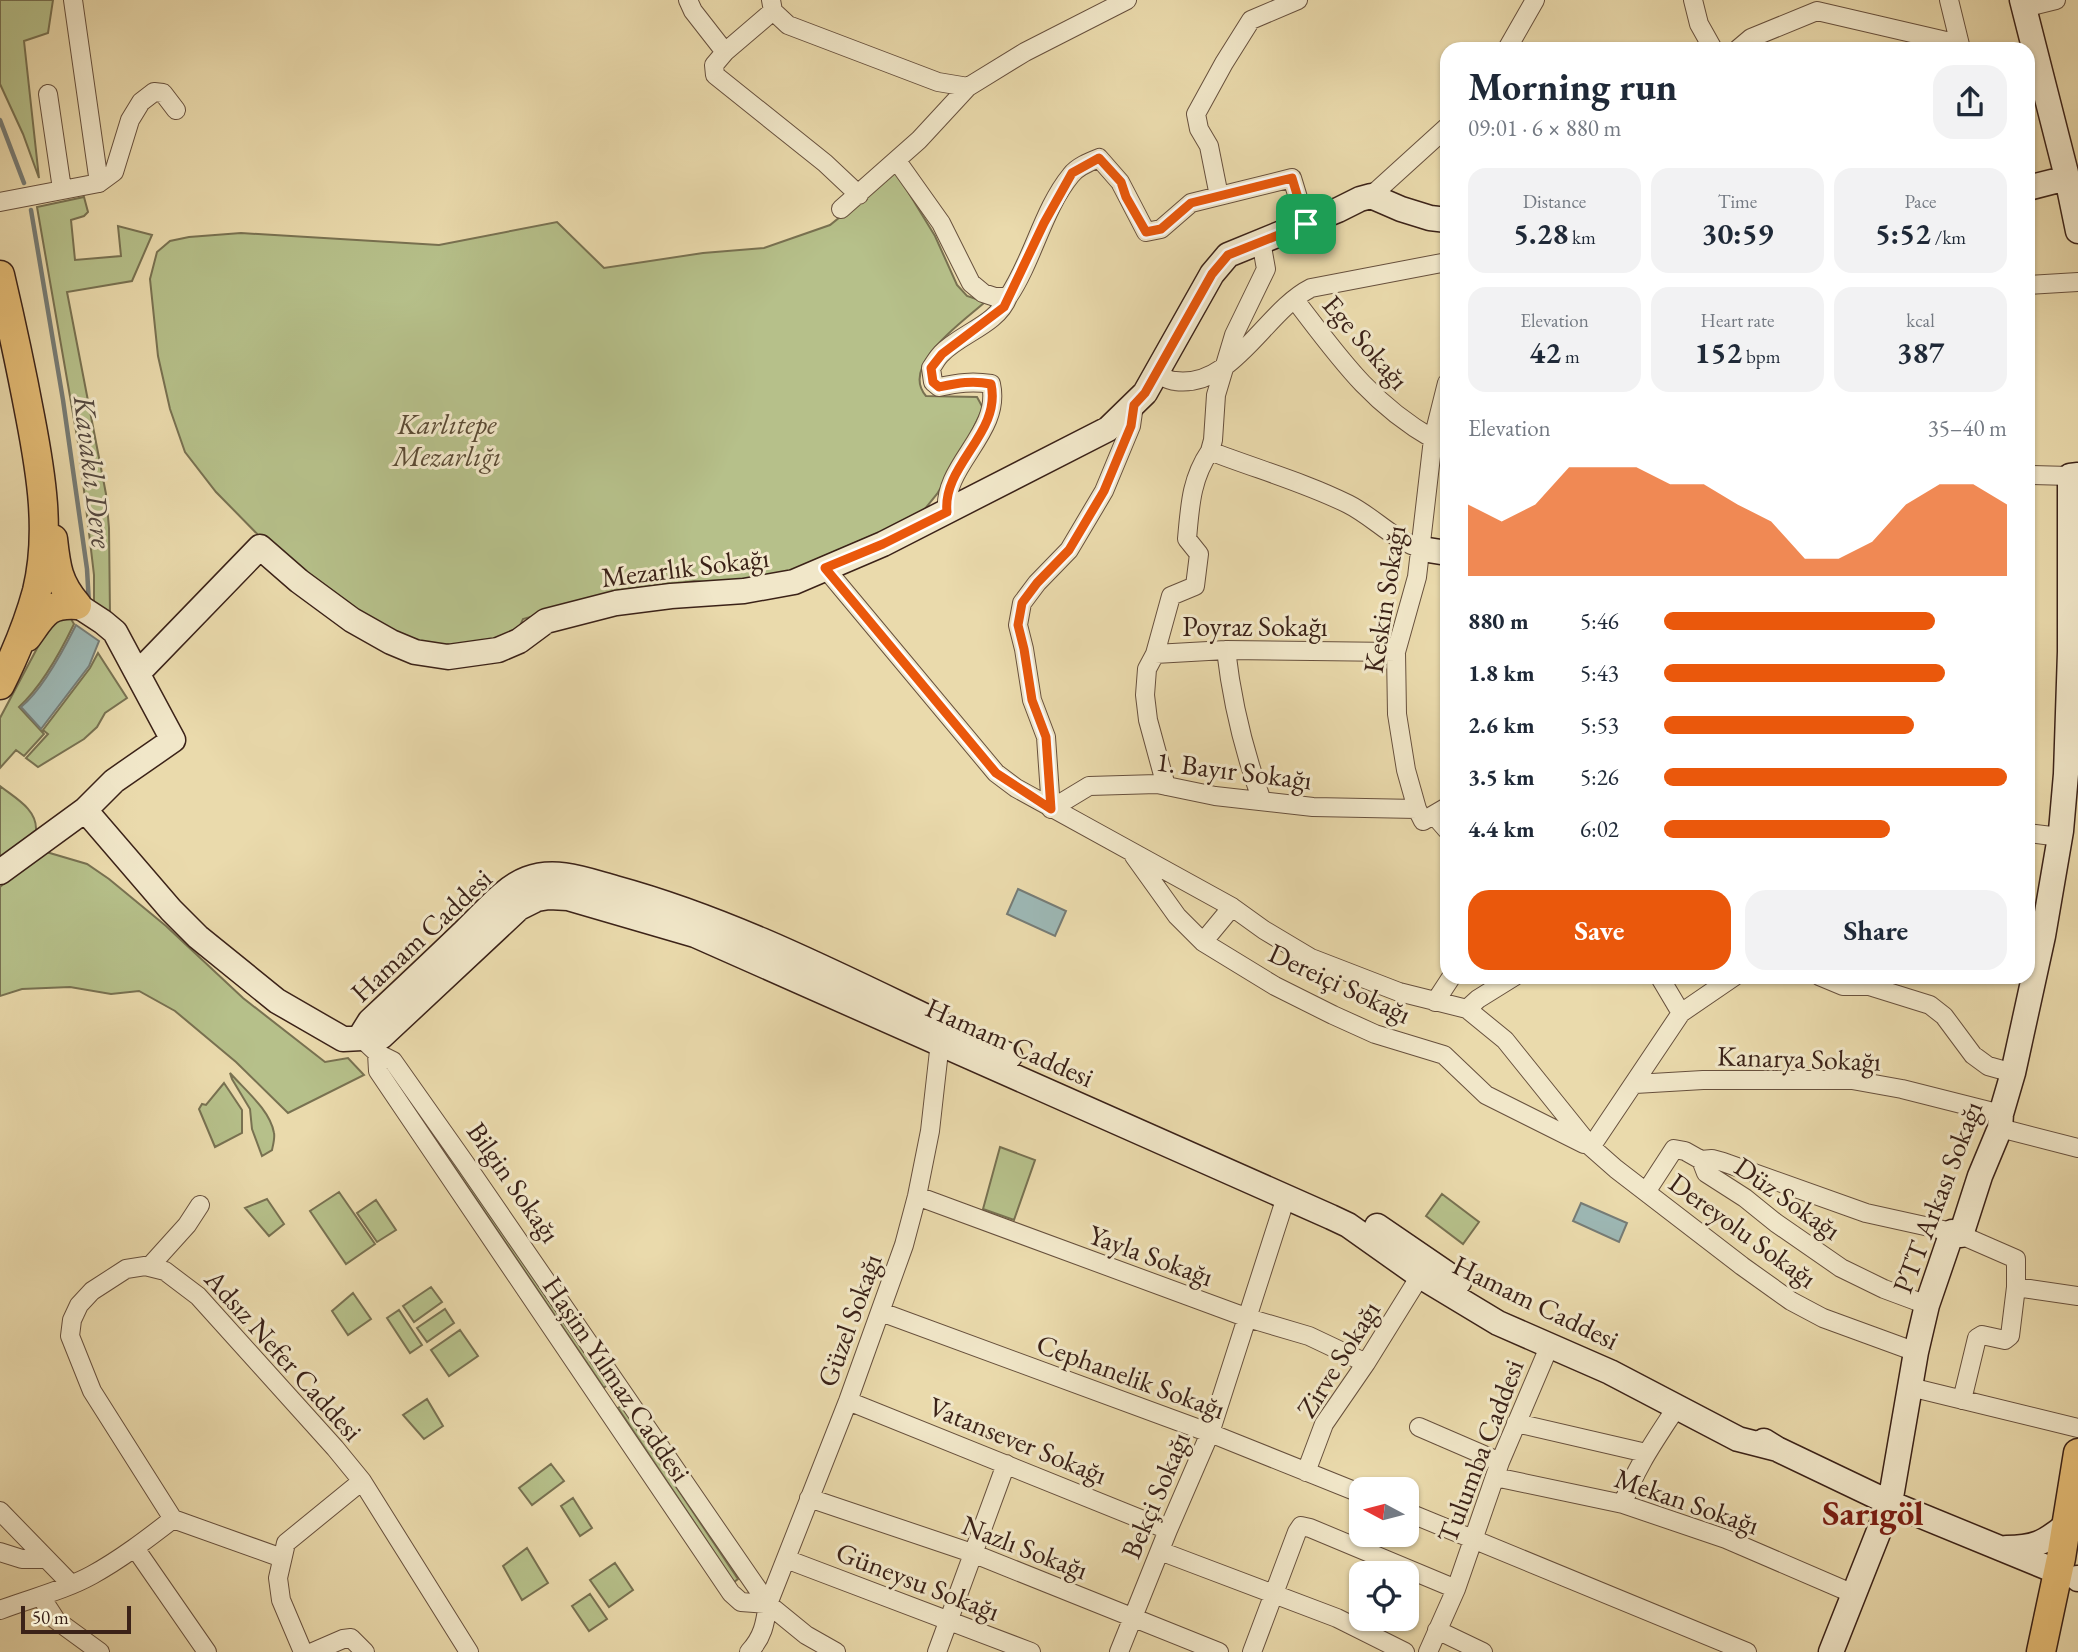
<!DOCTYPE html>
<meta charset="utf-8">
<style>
body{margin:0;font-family:"EB Garamond",serif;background:#f2f2f3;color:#1f2937;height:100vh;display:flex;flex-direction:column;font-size:26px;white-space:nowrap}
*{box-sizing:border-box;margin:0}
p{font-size:23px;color:#747a83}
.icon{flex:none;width:38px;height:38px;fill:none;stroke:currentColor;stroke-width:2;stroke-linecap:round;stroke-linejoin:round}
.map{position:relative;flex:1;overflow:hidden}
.panel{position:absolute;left:1440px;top:42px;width:595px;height:942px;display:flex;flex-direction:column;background:#fff;border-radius:21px;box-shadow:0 2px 5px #0004}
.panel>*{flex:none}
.needle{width:46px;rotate:277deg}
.tools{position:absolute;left:1349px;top:1477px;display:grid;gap:14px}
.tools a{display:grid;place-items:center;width:70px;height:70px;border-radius:14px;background:#fff;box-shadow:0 2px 5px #0004;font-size:35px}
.scale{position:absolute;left:21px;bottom:18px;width:110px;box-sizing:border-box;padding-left:7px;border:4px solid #3b2218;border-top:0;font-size:19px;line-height:24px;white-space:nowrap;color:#3b2218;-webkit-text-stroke:5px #f1e7c9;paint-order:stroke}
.pin{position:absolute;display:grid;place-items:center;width:60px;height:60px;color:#fff;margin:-30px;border-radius:14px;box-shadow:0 4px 10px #0006}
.round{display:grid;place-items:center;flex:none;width:74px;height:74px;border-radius:21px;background:#f2f2f3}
.headline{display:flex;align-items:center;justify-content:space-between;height:119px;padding:0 28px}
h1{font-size:38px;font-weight:700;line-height:52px}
.stats{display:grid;grid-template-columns:repeat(3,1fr);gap:10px;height:119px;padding:7px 28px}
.stats div{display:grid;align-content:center;border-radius:18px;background:#f2f2f3;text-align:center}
.stats b{font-size:30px;font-weight:700}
.stats small{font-size:19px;font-weight:400}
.stats p{font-size:19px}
.chart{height:196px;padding:14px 28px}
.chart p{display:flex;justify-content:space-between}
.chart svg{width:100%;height:126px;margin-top:7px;fill:#ea580c;opacity:.7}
.primary-button{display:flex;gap:14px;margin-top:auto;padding:14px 28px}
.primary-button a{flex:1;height:80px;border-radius:21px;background:#ea580c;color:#fff;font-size:28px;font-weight:700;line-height:80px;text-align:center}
.primary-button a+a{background:#f2f2f3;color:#1f2937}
ul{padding:0 28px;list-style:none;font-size:23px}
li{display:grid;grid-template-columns:112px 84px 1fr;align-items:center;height:52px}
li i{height:18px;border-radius:9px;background:#ea580c}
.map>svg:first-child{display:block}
.green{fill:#b6c08a;stroke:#787151;stroke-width:2}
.water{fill:#9db8b5;stroke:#767c76;stroke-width:2}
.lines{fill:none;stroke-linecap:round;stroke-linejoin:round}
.stream{stroke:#767c76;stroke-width:4.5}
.street-casing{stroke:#67503d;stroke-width:20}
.secondary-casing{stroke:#3b2218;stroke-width:27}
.primary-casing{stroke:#3b2218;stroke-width:31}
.street{stroke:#f1e7c9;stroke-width:18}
.secondary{stroke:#f1e7c9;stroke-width:24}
.primary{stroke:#e5bd76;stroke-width:28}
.route-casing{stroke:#fff;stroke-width:14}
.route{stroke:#ea580c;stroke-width:9}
.labels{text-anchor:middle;stroke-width:6;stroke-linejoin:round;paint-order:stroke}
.street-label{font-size:28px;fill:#3b2218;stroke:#f1e7c9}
.park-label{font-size:28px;font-style:italic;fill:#5a4a34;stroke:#f1e7c9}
.water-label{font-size:30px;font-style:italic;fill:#54483f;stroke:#f1e7c9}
.district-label{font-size:35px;font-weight:bold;fill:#7a1f14;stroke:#f1e7c9}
</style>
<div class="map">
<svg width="2078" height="1652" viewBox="0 0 2078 1652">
<rect width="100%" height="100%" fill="#eadaac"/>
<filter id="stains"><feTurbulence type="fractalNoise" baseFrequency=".00286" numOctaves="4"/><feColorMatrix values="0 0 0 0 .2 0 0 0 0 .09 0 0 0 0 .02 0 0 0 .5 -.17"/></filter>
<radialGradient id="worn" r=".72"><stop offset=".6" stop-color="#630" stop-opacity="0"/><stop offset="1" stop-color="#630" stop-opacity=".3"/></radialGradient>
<path class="green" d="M 0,0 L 53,0 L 48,33 L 24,41 L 39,178 L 23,134 L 0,84 Z
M 896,172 L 935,236 L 957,285 L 967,296 L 985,302 C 964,321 899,365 926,396 L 977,397 L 983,408 L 960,456 L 937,494 L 920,515 L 783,574 L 737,585 L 694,581 L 601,597 L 523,619 L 515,637 L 456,648 L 391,635 L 271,548 L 216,492 L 185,452 L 170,409 L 158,356 L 150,279 L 157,252 L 170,241 L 189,237 L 241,233 L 439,245 L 557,222 L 604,268 L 703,253 L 764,248 L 830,225 Z
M 84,197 L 88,212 L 84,216 L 71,220 L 75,260 L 121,256 L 118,226 L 152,235 L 132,281 L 67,292 L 106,494 L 109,528 L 110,615 L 94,603 L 94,575 L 79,448 L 37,207 Z
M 63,616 L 71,619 L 74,624 C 61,651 42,686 19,707 L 44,734 L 24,756 L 16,750 L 0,768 L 0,718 L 50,624 Z
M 98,653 L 127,698 L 105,713 L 97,727 L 84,739 L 38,767 L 26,758 L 48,734 L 43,730 L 90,668 Z
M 0,786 C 15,798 37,809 36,830 L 0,861 Z
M 43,851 L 87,864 L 109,879 L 166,926 L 243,998 L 325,1062 L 348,1058 L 364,1075 L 288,1113 L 236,1062 L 175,1011 L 139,991 L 111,994 L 70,987 L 22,989 L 0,996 L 0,887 Z
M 230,1073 C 245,1090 270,1110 274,1133 C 275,1138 273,1145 272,1150 L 262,1156 L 252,1129 L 250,1109 L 232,1079 Z
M 396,1073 L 607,1385 L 604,1388 L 392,1075 Z
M 224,1083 L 242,1110 L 242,1133 L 215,1147 L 199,1109 L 202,1104 L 206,1105 Z
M 1000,1147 L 1035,1160 L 1014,1220 L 983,1209 Z
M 339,1192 L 375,1244 L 346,1264 L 310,1211 Z
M 1442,1194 L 1479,1222 L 1463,1244 L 1426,1216 Z
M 267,1199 L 284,1224 L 269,1236 L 245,1208 Z
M 376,1200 L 396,1230 L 377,1242 L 357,1213 Z
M 431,1287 L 442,1302 L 414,1322 L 403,1306 Z
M 353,1293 L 371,1319 L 348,1335 L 332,1311 Z
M 445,1309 L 454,1323 L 427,1342 L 417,1328 Z
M 399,1310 L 422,1345 L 410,1353 L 387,1318 Z
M 460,1330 L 478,1356 L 449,1376 L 431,1350 Z
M 427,1399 L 443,1426 L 424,1439 L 403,1415 Z
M 622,1406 L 738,1579 L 734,1582 L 618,1408 Z
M 551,1464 L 564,1481 L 532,1505 L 519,1488 Z
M 573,1498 L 592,1528 L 580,1536 L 561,1506 Z
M 527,1548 L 548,1583 L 522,1600 L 503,1566 Z
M 615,1563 L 633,1590 L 609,1607 L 590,1580 Z
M 590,1594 L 607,1619 L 589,1631 L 572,1606 Z"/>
<path class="water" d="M 76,625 L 99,641 L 89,666 L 41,729 L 21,707 C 42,690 64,649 76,625 Z
M 1018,889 L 1066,911 L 1055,936 L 1007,914 Z
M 1581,1203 L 1627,1223 L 1619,1242 L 1573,1221 Z"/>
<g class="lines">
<path class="stream" d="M 0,120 L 24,183
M 31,210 L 63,400 L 87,569 L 89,604"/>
<g class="street-casing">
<path id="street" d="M 73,0 L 99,183
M 688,0 L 693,11 L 725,52
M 771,0 L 773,11 L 788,25 L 938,82 L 968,87 L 1025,52 L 1127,0
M 1693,0 L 1699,24 L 1713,49
M 1949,0 L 1961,49
M 2024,8 L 2056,0
M 773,11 L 725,52 L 714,65 L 715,75 L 825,163 L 859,195
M 1507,49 L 1535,0
M 1738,49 L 1751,38 L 1817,11 L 1959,44
M 48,94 L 62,189
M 897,161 L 941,223 L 971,283 L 983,293 L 995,297 L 1008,297 C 1033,260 1043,209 1071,175 C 1077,167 1089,162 1099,158 L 1120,182 L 1146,232 L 1161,229 L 1191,203 L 1292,178 L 1306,224
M 1219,196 L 1209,146 L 1199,129 L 1196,114 L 1224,63 L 1251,20 L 1298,0
M 1371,196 L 1447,127
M 0,202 L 99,183 L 114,172 L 130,120 L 141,102 L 154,92 L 163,93 L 176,110
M 841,209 L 919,140 L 968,87
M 1261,241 L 1266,269 L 1234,335 L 1216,395 L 1213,440 L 1210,451 C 1256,469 1304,482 1348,504 C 1374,517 1393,540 1422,549
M 2028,285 L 2078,282
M 1295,300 C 1338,356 1370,403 1433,439
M 1155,373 C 1161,376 1169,381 1175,381 C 1233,389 1265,311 1311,288 L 1447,262
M 1447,383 L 1433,439 L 1417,577 L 1396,652 L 1397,714 L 1406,770 L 1417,809 L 1423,821 L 1447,807
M 2028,475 L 2070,476
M 947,512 C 942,465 1002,433 991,384 C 972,381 958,383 939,387 L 933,382 L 931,368 C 934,364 937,358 941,354 C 961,333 997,325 1008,297
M 825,568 L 996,773 L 1016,788 L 1232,907 L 1264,930 L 1311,958 L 1399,992 L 1467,1009 L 1505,1040 L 1591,1147 L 1616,1169 L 1742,1266 L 1791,1301 L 1823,1318 L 1916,1352
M 1226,650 C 1232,702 1244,752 1262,801
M 1155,654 L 1226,650 L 1396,652
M 1166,786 L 1148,720 L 1145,695 L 1147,669 L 1155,654 L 1171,596 L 1195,586 L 1199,554 L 1187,539 C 1190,506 1191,479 1210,451
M 1051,809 L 1046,737 L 1032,700 L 1024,649 L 1018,625 L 1022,603 L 1037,583 L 1069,550 L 1104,491 L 1131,426 L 1134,405
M 1051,809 L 1089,786 L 1157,784 L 1215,796 L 1313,807 L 1417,809
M 1434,815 L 1447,830
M 2028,833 L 2060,837
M 1134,856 L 1177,916 L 1203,942 L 1275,986 L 1333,1015 L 1375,1034 L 1444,1055 L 1486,1095 L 1584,1144
M 1203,942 L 1232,907
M 1659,976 L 1681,1013 L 1735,976
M 1819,976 L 1843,986 L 1869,986 L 1930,1005 L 1944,1016 L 1973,1055 L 1988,1066 L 2013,1073
M 1435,1002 L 1452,976
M 1467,1009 L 1478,999 L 1515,976
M 360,1037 L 377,1053 L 393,1061 L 465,1163 L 768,1604 L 806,1635 L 836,1652
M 377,1053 L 378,1071 L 731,1593 L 741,1602 L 768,1604
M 1635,1084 L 1703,1080 L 1852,1080 L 1902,1089 L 2001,1114
M 2000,1128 L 2078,1148
M 1591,1147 L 1681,1013
M 1701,1160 L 1712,1159 L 1723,1162 L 1866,1213 L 1952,1232
M 1646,1192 L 1674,1149 L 1685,1151 L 1701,1160 L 1706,1173 L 1745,1198 L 1776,1223 L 1841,1268 L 1884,1289 L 1927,1305
M 917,1196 L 1248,1318 L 1309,1336 L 1366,1363
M 1961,1235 L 2016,1259 L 2016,1287
M 150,1266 L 187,1225 L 200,1205
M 881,1312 L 1210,1433 L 1362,1494
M 1910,1387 L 2078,1428
M 1962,1400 L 1977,1338 L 1982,1335 L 2005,1340 L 2010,1336 L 2016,1287 L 2078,1296
M 848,1401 L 1168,1530
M 1516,1423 L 1646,1453
M 1419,1427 L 1500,1462
M 1306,1472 L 1324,1424 L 1366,1363 L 1420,1276
M 1495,1477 L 1623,1504 L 1726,1539 L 1856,1595
M 809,1498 L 972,1553 L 1219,1652
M 1623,1504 C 1635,1468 1656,1439 1676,1408
M 0,1511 L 71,1584
M 1407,1512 L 1747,1652
M 173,1519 L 92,1391 L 70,1336 L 72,1320 L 79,1305 L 92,1291 L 126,1269 L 145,1266 L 165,1271 L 198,1296 L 335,1448 L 362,1481 L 469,1652
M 173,1519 L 282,1558
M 135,1548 L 207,1652
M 1160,1551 L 1337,1618 L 1405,1652
M 0,1552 L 22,1559 L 45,1559
M 786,1559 L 1031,1652
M 41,1597 L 56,1620 L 100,1652
M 0,1610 C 31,1598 63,1591 92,1575 C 121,1559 147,1539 173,1519
M 1437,1630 L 1483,1652
M 303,1652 L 281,1600 L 278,1578 L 286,1543 L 362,1481
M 313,1652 L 343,1639 L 351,1638 L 365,1652
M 749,1652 C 763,1637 765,1624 768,1604 L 848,1401 L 904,1245 L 917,1196 L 930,1131 L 940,1042
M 937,1652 L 1006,1464
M 1119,1652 L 1168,1530 L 1210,1433 L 1286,1197
M 1252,1652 L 1297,1532 L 1301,1526 L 1310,1528 L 1456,1589
M 1428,1652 L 1456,1589 L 1500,1462 L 1549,1347"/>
</g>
<g class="secondary-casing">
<path id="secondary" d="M 2022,0 L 2066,173 L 2078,231
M 2028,188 L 2067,178
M 1422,549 L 1447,553
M 138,673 L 260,547 L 299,581 L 352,620 L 391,642 L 415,652 L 448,657 L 498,650 L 519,641 L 546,621 L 616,603 L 671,596 L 744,591 L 794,582 L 883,544 L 1108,429 L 1145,393 L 1212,274 L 1228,255 L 1338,210 L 1360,199 L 1371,196 L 1401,209 L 1430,218 L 1447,220
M 85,810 L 171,910 L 198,937 L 277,1001 L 343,1039 L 381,1037 L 519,908 L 537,899 L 549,897 L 568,898 L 695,935 L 1331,1217 L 1348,1225 L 1420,1276 L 1498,1323 L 1610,1372 L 1738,1439 L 1777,1449
M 0,872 L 85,810 L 114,781 L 173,740 L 115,632 L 103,622 L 77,605
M 360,1037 L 370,1021 C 402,991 434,961 466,930 C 483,914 505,887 527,879 C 556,868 586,880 615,888 C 754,926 879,997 1010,1056
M 1377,1226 L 1459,1282
M 1764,1441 L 1777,1449 L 1890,1503 L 2058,1572
M 2006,1548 C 2034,1548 2044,1543 2065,1526
M 2077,1578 L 2078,1579
M 1831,1652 L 1890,1503 L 1916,1352 L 1927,1305 L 1952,1232 L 1961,1235 L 1980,1176 L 2000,1128 L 2001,1114 L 2013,1073 L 2043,936 L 2061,831 L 2066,774 L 2070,652 L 2070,476 L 2078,475"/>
</g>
<g class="primary-casing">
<path id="primary" d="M 0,275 C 11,322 21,368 30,416 C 41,473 51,533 37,591 C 28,624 15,655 0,685
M 27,637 C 43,615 47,603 77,605 C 58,583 56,567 53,539
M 2041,1652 L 2061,1558 L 2078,1453"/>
</g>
<use href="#street" class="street"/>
<use href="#secondary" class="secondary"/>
<use href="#primary" class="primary"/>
</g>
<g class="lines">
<g class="route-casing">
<path id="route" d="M 1099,158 L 1121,182 L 1126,197 L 1146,232 L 1161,229 L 1191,203 L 1292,178 L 1306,224 L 1228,255 L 1212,274 L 1145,393 L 1134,405 L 1131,426 L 1104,491 L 1069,550 L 1037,583 L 1022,603 L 1018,625 L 1024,649 L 1032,700 L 1046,737 L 1051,809 L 996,773 L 825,568 L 883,544 L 947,512 C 942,465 1002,433 991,384 C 972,380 958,383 939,387 L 933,382 L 931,368 L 942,354 L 1004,307 L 1044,223 L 1072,173 Z"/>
</g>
<use href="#route" class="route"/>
</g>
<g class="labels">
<g class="street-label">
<text transform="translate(1366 342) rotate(49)" y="10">Ege Sokağı</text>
<text transform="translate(685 567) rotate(-7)" y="10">Mezarlık Sokağı</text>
<text transform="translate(1384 599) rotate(-81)" y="10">Keskin Sokağı</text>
<text x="1255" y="636">Poyraz Sokağı</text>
<text transform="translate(1234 770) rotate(7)" y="10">1. Bayır Sokağı</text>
<text transform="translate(421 935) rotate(-43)" y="10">Hamam Caddesi</text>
<text transform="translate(1340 983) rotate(25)" y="10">Dereiçi Sokağı</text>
<text transform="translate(1010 1042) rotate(24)" y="10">Hamam Caddesi</text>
<text transform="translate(1799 1058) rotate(2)" y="10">Kanarya Sokağı</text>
<text transform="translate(514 1182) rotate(55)" y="10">Bilgin Sokağı</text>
<text transform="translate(1937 1197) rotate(-69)" y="10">PTT Arkası Sokağı</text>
<text transform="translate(1788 1198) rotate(35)" y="10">Düz Sokağı</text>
<text transform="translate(1743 1230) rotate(36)" y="10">Dereyolu Sokağı</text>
<text transform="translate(1151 1255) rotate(20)" y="10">Yayla Sokağı</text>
<text transform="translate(1536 1302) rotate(26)" y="10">Hamam Caddesi</text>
<text transform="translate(849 1320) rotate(-70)" y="10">Güzel Sokağı</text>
<text transform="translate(284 1355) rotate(48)" y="10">Adsız Nefer Caddesi</text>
<text transform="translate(1338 1359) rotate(-58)" y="10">Zirve Sokağı</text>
<text transform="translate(1131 1376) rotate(20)" y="10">Cephanelik Sokağı</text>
<text transform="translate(617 1379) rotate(56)" y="10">Haşim Yılmaz Caddesi</text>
<text transform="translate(1018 1440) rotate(22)" y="10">Vatansever Sokağı</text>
<text transform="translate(1480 1451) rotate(-69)" y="10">Tulumba Caddesi</text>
<text transform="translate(1155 1495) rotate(-67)" y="10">Bekçi Sokağı</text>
<text transform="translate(1687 1501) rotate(19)" y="10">Mekan Sokağı</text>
<text transform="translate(1025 1547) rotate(21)" y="10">Nazlı Sokağı</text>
<text transform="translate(918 1581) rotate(21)" y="10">Güneysu Sokağı</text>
</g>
<g class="park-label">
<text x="447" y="434">Karlıtepe<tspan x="447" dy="32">Mezarlığı</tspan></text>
</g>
<g class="water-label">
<text transform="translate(93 472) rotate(83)" y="10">Kavaklı Dere</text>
</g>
<g class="district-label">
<text x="1873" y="1525">Sarıgöl</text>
</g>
</g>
<rect width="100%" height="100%" filter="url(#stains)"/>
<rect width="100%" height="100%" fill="url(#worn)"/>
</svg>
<div class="tools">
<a><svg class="needle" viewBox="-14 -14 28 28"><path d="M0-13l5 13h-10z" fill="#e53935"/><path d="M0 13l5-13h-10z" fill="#747a83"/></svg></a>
<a><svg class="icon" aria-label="locate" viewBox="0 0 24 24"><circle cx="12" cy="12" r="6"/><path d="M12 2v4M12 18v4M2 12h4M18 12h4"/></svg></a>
</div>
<div class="scale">50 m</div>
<div class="pin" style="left:1306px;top:224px;background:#1e9e55"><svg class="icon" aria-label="arrive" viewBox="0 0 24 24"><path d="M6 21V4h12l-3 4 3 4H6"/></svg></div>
<section class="panel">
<div class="headline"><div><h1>Morning run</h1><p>09:01 · 6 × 880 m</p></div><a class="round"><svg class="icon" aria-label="share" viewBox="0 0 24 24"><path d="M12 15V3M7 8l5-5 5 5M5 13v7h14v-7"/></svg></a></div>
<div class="stats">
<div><p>Distance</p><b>5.28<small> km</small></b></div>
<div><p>Time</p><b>30:59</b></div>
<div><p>Pace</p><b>5:52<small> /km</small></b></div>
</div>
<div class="stats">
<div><p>Elevation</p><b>42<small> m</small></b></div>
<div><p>Heart rate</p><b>152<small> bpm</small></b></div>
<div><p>kcal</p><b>387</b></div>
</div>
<div class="chart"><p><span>Elevation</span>35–40 m</p>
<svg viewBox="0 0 160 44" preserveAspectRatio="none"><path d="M0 44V19L10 25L20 19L30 6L40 6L50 6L60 12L70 12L80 19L90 25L100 38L110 38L120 32L130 19L140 12L150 12L160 19V44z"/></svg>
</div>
<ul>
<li><b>880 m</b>5:46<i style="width:79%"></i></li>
<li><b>1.8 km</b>5:43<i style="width:82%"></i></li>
<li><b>2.6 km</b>5:53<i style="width:73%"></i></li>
<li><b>3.5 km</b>5:26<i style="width:100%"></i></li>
<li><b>4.4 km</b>6:02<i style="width:66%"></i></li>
</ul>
<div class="primary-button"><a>Save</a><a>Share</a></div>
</section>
</div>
